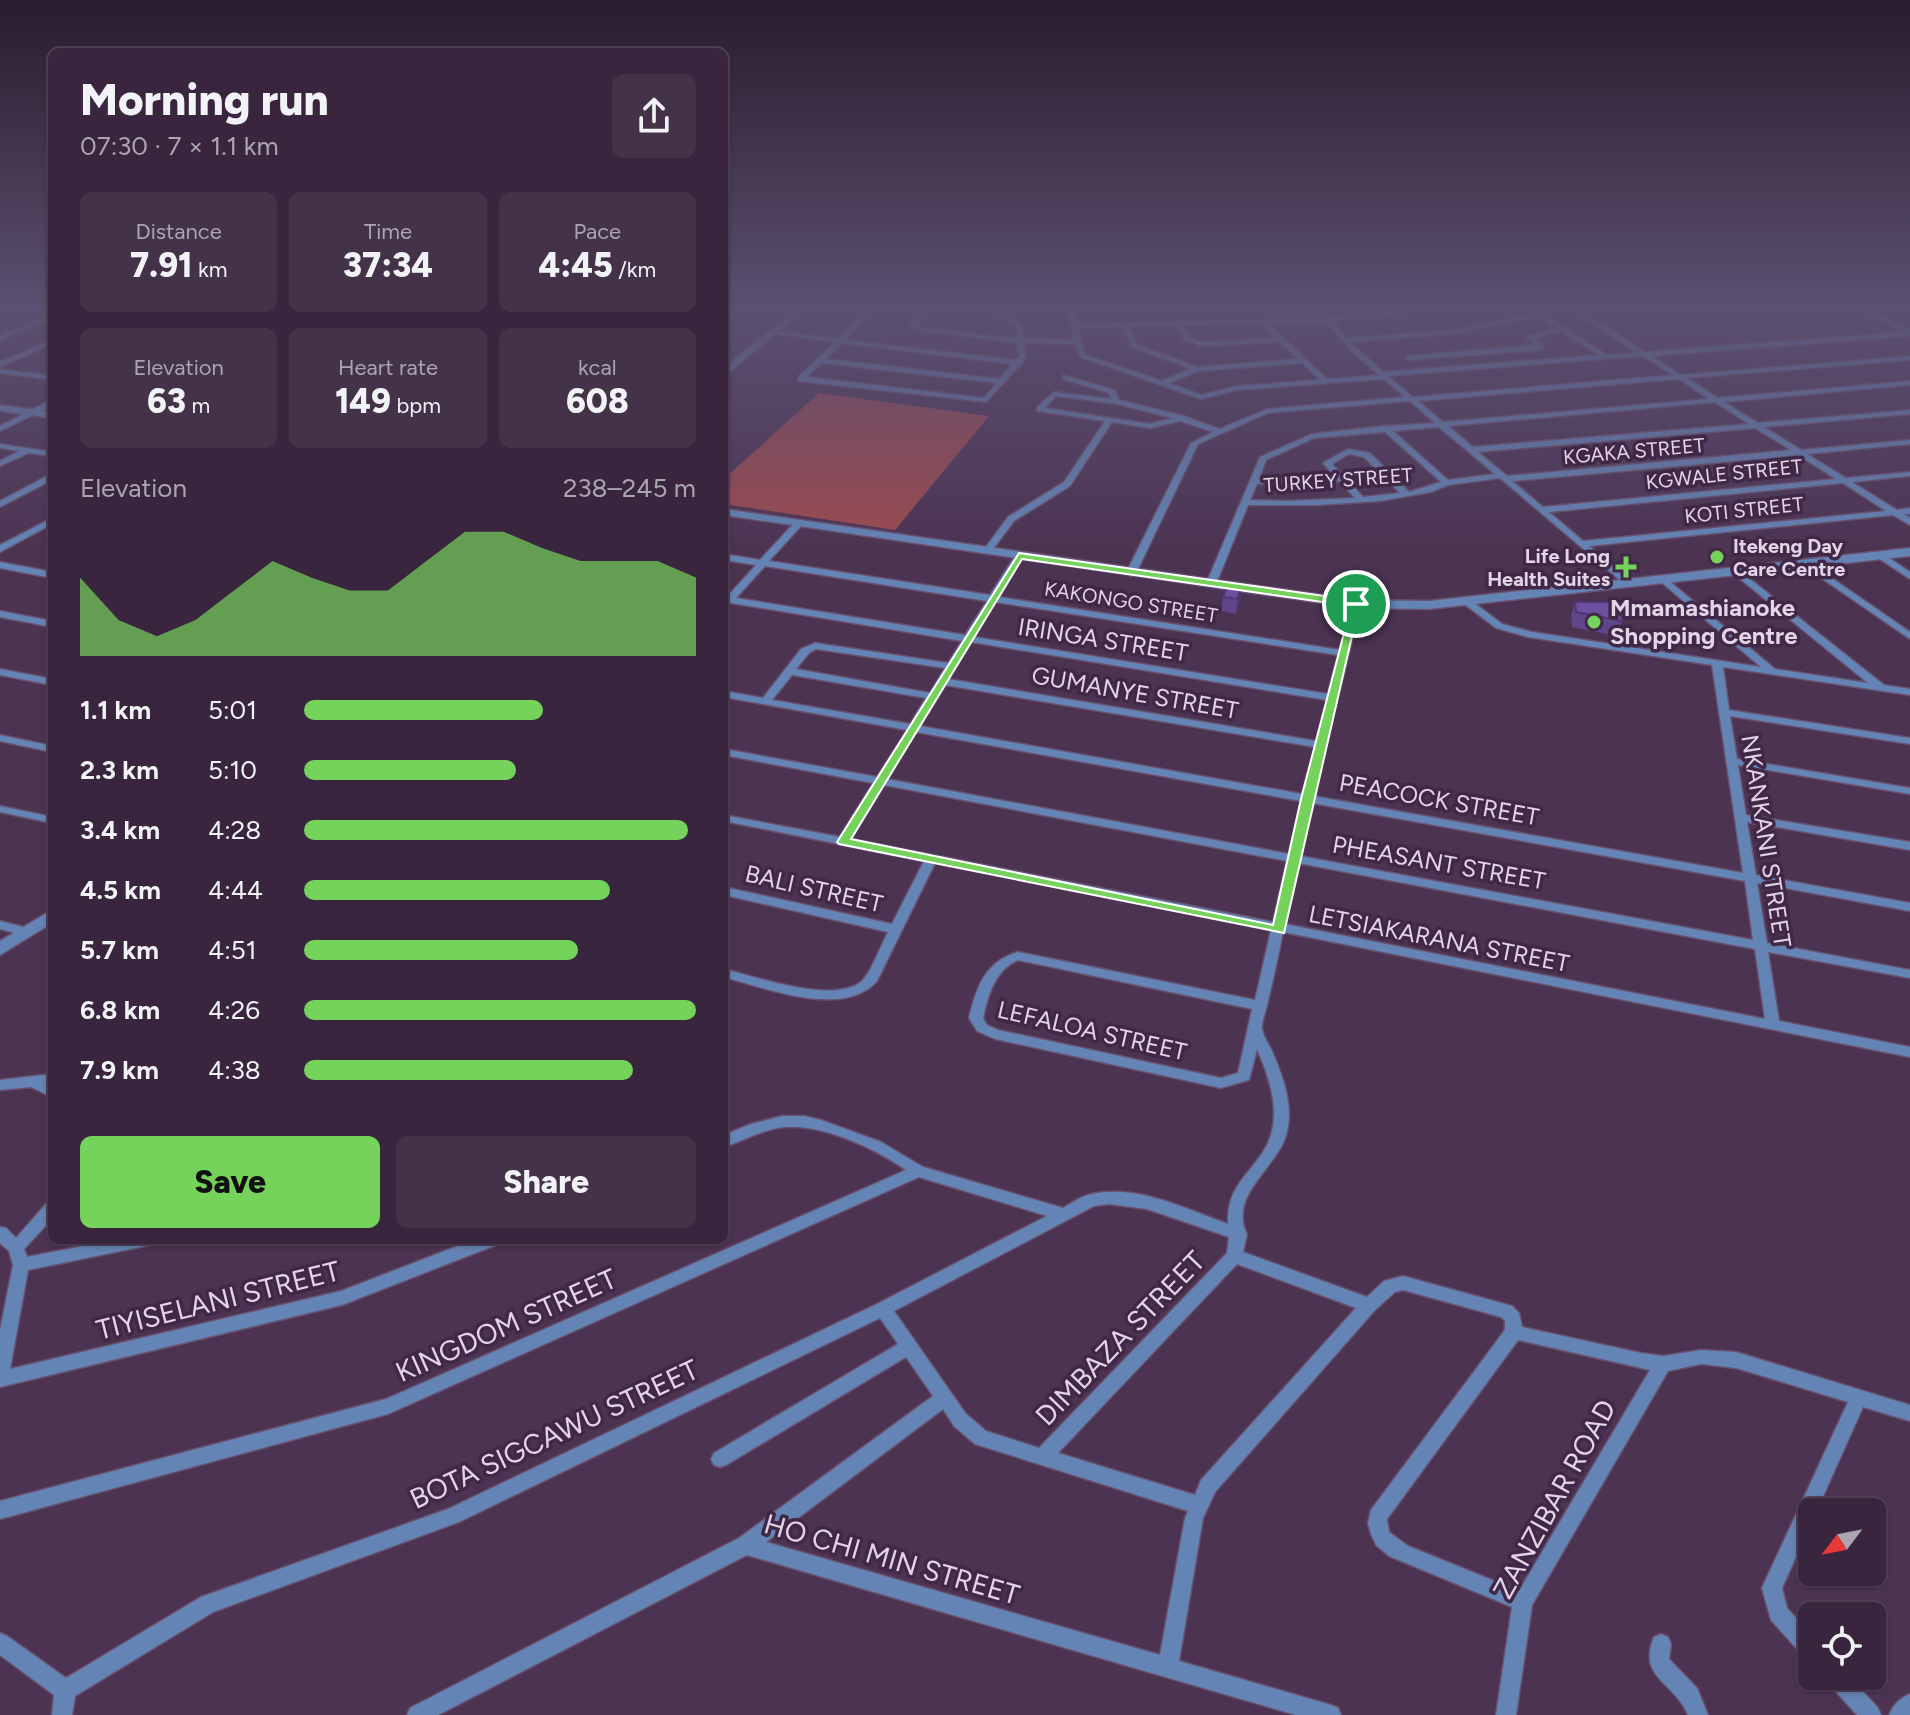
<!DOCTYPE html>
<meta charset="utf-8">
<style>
body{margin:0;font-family:Figtree,sans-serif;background:#443249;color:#f1f3f6;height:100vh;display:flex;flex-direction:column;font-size:30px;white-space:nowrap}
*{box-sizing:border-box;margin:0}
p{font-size:26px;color:#aba5b0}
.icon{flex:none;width:44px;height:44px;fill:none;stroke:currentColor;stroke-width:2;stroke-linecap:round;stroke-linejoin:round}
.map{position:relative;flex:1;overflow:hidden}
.sheet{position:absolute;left:48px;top:48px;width:680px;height:1196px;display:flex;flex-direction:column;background:#39263e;border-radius:12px;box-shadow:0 2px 6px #0004,0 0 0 2px #534358}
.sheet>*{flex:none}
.needle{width:52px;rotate:238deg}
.tools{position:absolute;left:1798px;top:1498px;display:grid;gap:16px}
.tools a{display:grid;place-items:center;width:88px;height:88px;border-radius:12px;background:#39263e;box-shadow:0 2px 6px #0004,0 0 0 2px #534358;font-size:40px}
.pin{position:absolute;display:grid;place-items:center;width:68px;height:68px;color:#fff;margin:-34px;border:4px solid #fff;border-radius:50%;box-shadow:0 2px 8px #0007}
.round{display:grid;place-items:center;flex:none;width:84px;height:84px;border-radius:12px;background:#443249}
.head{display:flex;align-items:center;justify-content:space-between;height:136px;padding:0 32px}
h1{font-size:44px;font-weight:800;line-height:60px}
.stats{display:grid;grid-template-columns:repeat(3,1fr);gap:12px;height:136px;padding:8px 32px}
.stats div{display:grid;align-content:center;border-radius:12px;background:#443249;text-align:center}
.stats b{font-size:34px;font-weight:800}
.stats small{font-size:22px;font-weight:400}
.stats p{font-size:22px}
.chart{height:224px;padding:16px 32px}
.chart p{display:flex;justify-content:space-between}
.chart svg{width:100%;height:144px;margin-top:8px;fill:#75d25b;opacity:.7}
.primary-button{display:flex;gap:16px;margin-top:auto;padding:16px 32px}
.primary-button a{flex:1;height:92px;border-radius:12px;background:#75d25b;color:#111;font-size:32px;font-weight:800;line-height:92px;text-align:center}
.primary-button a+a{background:#443249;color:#f1f3f6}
ul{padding:0 32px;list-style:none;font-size:26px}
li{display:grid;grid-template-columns:128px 96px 1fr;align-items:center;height:60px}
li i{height:20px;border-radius:10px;background:#75d25b}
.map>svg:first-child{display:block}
.green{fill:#9c4a4e}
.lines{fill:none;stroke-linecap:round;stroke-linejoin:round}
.minor-casing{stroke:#67506d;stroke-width:3}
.tertiary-casing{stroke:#67506d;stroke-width:3}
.minor{fill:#6484b5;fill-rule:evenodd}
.tertiary{fill:#6484b5;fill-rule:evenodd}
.wall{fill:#5f458a}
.shaded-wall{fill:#4e3870}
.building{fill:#6f50a0;stroke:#4e3870;stroke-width:2}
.route{fill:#75d25b;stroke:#fff;stroke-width:2;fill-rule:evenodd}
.poi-dot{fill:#75d25b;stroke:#412847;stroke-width:3}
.labels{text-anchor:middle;stroke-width:7;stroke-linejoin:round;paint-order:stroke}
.far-street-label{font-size:20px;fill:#e3d4e7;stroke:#412847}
.far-poi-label{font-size:20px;font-weight:bold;fill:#e3d4e7;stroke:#412847;text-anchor:start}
.poi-label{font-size:24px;font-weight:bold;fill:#e3d4e7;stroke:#412847;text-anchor:start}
.street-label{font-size:24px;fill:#e3d4e7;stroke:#412847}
.near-street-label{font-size:28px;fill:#e3d4e7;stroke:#412847}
</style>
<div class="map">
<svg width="1910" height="1715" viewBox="0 0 1910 1715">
<rect width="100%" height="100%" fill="#4c3352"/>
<path class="green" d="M 819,393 L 989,416 L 895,530 L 724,504 L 724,479 Z"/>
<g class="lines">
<g class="minor-casing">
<path id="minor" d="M 0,310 L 6,310 L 0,314 Z
M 736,310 L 744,310 L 724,325 L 724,320 Z
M 868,310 L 875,310 L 845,340 L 1015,360 L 1019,357 L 1017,343 L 910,329 L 909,328 L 922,312 L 903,310 L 941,310 L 928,312 L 917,327 L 1017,339 L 1016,326 L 987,310 L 996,310 L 1021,324 L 1024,339 L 1074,340 L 1067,310 L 1073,310 L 1077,324 L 1323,318 L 1316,310 L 1323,310 L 1329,318 L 1412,310 L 1442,310 L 1333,321 L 1347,338 L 1453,330 L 1551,310 L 1566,310 L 1546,315 L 1607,355 L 1637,353 L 1571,310 L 1579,310 L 1645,352 L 1905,332 L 1861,310 L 1870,310 L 1910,329 L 1910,336 L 1651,356 L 1681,375 L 1910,356 L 1910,360 L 1687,378 L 1718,398 L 1910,381 L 1910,385 L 1724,402 L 1758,423 L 1910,410 L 1910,414 L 1764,427 L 1801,450 L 1910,440 L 1910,444 L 1807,454 L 1846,478 L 1910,472 L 1910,476 L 1852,482 L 1897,510 L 1910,508 L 1910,514 L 1904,514 L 1910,518 L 1910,525 L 1893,515 L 1589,546 L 1630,581 L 1630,585 L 1627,586 L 1500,478 L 1448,485 L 1431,492 L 1380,501 L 1317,505 L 1248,505 L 1216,584 L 1211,587 L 1208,586 L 1206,584 L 1260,457 L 1312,434 L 1385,426 L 1435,423 L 1410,401 L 1268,413 L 1198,444 L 1136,573 L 1131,576 L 1126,573 L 1191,443 L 1213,432 L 1180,421 L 1150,428 L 1112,422 L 1070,486 L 1014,521 L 990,553 L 987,554 L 983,551 L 1008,517 L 1064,482 L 1105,421 L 1037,411 L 1037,407 L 1054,392 L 1111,399 L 1109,393 L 1063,379 L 1063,375 L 1115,390 L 1119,400 L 1184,416 L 1220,429 L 1267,409 L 1405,397 L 1384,379 L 1237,390 L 1201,399 L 1080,357 L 1075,344 L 1024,343 L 1025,357 L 1022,363 L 986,402 L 798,381 L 798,377 L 815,361 L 816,359 L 819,358 L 835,342 L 772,333 L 775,331 L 839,339 ZM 1539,317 L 1557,328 L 1527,336 L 1527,338 L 1535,345 L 1408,356 L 1405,358 L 1408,360 L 1542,350 L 1545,348 L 1534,338 L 1561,331 L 1599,355 L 1383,372 L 1350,342 L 1453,334 ZM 1326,322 L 1354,353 L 1379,375 L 1327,379 L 1268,323 ZM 1261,323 L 1276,338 L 1202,342 L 1189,337 L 1183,325 ZM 1176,326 L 1184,339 L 1201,346 L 1280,342 L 1298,359 L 1198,367 L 1137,345 L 1130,327 ZM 1123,327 L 1132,347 L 1191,369 L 1162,381 L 1085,355 L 1078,328 ZM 842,343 L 1012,364 L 1000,379 L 826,359 ZM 1643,356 L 1673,375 L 1413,397 L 1388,376 ZM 822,363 L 997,383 L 984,398 L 807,377 ZM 1302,363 L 1320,380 L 1237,386 L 1201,395 L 1169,383 L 1198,371 ZM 1679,379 L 1709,399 L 1443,422 L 1418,401 ZM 1056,396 L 1118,404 L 1172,418 L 1150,424 L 1045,408 ZM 1715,402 L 1749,424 L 1473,447 L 1448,426 ZM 1439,427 L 1495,474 L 1448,480 L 1393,431 ZM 1755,428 L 1791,450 L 1507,476 L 1478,452 ZM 1385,432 L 1441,482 L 1409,492 L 1370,453 L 1348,449 L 1323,463 L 1334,476 L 1259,479 L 1266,460 L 1314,438 ZM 1349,454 L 1364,457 L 1400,493 L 1363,497 L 1332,464 ZM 1798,455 L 1836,479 L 1543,507 L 1512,481 ZM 1339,481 L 1355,498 L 1287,501 L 1250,500 L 1257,484 ZM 1843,483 L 1886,511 L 1583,541 L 1549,512 Z
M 52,314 L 52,318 L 0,340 L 0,336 Z
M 52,340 L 52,344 L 0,367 L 0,362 Z
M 0,369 L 52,376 L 52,380 L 0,373 Z
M 49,401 L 52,401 L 52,406 L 0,431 L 0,426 Z
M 0,444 L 52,452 L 52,456 L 29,453 L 0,466 L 0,461 L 19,451 L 0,448 Z
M 49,475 L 52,475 L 52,480 L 0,507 L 0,501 Z
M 52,518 L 52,524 L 0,552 L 0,545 Z
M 799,520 L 803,523 L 802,525 L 769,561 L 990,595 L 1015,556 L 1019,553 L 1023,556 L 999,597 L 1340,650 L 1351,604 L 1356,601 L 1359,602 L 1361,604 L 1313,796 L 1743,873 L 1712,665 L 1528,637 L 1496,628 L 1463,603 L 1463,599 L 1469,599 L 1502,624 L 1532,632 L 1761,667 L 1660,581 L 1660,577 L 1663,576 L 1775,669 L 1868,683 L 1733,573 L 1731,571 L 1736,568 L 1884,685 L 1910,689 L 1910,695 L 1723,667 L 1729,710 L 1910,738 L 1910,744 L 1730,716 L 1737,759 L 1910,788 L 1910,794 L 1738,765 L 1746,815 L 1910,842 L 1910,850 L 1747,822 L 1756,875 L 1910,903 L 1910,911 L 1757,883 L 1767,943 L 1910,970 L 1910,978 L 1768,952 L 1779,1021 L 1910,1047 L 1910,1057 L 1283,932 C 1278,957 1273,981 1267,1005 C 1266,1011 1261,1022 1262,1029 C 1263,1036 1269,1045 1272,1051 C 1284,1079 1296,1112 1284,1141 C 1271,1171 1229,1198 1247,1234 L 1243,1252 L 1367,1297 L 1384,1281 L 1403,1276 L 1512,1306 L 1519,1313 L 1522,1327 L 1641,1353 L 1663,1356 L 1701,1350 L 1736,1352 L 1910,1405 L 1910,1421 L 1863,1407 L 1816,1512 L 1812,1512 L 1812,1521 L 1782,1588 L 1787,1608 L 1812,1636 L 1812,1661 L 1805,1658 L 1771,1620 L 1762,1588 L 1848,1402 L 1736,1368 L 1701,1364 L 1668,1371 L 1532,1605 L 1516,1715 L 1496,1715 L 1512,1607 L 1389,1556 L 1376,1545 L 1371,1534 L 1368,1523 L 1371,1510 L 1505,1330 L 1505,1321 L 1501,1317 L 1403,1290 L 1395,1292 L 1375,1310 L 1215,1492 L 1203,1518 L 1179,1661 L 1331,1705 L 1338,1708 L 1341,1715 L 1296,1715 L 747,1555 L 438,1715 L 407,1715 L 410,1708 L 739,1538 L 933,1396 L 906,1357 L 726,1465 L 720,1467 L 714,1465 L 711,1459 L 714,1453 L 898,1344 L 880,1318 L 459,1522 L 213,1612 L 75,1696 L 72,1715 L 52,1715 L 54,1695 L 0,1655 L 0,1633 L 7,1636 L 66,1678 L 201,1597 L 448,1509 L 877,1304 L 1047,1216 L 919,1177 L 388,1414 L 0,1519 L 0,1501 L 386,1399 L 906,1170 C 873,1147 817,1121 777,1128 C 758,1132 742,1141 724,1147 L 724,1135 L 751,1124 L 782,1116 L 804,1116 L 821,1120 L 881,1142 L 923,1167 L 1063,1208 C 1072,1203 1081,1196 1092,1194 C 1137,1184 1186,1209 1228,1224 C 1227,1188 1245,1179 1263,1152 C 1284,1120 1271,1081 1257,1049 L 1249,1080 L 1221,1088 L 995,1039 L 977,1031 L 969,1018 C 976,987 986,961 1018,952 L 1255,1000 L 1271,930 L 935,863 L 877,981 C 844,1019 765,988 724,977 L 724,969 C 757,977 834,1005 862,981 C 872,971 881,945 888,932 L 724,895 L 724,887 L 892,924 L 924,861 L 724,821 L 724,815 L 840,837 L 873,783 L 724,755 L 724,749 L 877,777 L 907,730 L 724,697 L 724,691 L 763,698 L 801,649 L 815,643 L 948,663 L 962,641 L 731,603 L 724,605 L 724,596 L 727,597 L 756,565 L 724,560 L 724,554 L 760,560 L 796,521 ZM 765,566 L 987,601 L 965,635 L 736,598 ZM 995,602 L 1338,655 L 1328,694 L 974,637 ZM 971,642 L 1327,700 L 1316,741 L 948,679 ZM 816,649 L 945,668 L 930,693 L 796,669 L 809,653 ZM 792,675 L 926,698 L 910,724 L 772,700 ZM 945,685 L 1315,747 L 1302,794 L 920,726 ZM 916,732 L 1301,801 L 1289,854 L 887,779 ZM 884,785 L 1287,861 L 1273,922 L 851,839 ZM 1312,803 L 1745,881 L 1753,940 L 1300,856 ZM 1298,863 L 1755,949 L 1765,1019 L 1285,924 ZM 1018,960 L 1252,1009 L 1238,1073 L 1221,1078 L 998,1030 L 987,1025 L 983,1018 C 988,995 995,970 1018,960 ZM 1109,1204 L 1147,1209 L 1229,1237 L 1227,1253 L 1039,1448 L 986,1431 L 966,1414 L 894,1311 L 1094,1206 ZM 1237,1264 L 1356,1308 L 1201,1480 L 1195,1495 L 1058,1453 ZM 1518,1340 L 1650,1370 L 1519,1591 L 1408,1546 L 1389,1532 L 1387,1519 ZM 943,1409 L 954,1426 L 975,1444 L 1188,1511 L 1185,1518 L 1160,1655 L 766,1542 Z
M 1880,552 L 1910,572 L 1910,579 L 1877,557 L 1876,555 Z
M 1807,561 L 1910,632 L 1910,639 L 1804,566 L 1804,562 Z
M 0,562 L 52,572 L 52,578 L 0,568 Z
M 0,611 L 52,621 L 52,627 L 0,617 Z
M 0,669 L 52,679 L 52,685 L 0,675 Z
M 0,735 L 52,746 L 52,752 L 0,741 Z
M 0,806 L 52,817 L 52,823 L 0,812 Z
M 0,921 L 31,929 L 32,932 L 26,936 L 0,929 Z
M 52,1074 L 52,1084 L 50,1084 L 52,1085 L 52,1097 L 31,1087 L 0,1090 L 0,1080 Z
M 52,1202 L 52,1219 L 24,1249 L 27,1257 L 113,1240 L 153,1240 L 151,1245 L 145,1246 L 28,1270 L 10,1369 L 341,1291 L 473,1240 L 498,1240 L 496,1245 L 342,1305 L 0,1387 L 0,1330 L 13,1265 L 9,1251 L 0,1243 L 0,1227 L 6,1228 L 16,1238 L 46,1204 Z
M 1661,1634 L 1668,1637 L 1671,1644 L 1669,1659 L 1697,1688 L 1708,1715 L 1688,1715 C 1674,1681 1637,1678 1654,1637 Z
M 1825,1676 L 1849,1676 L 1878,1708 L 1881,1715 L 1857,1715 L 1828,1683 Z
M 1910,1694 L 1910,1715 L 1889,1715 C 1893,1705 1900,1698 1910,1694 Z"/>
</g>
<g class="tertiary-casing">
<path id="tertiary" d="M 795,310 L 805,310 L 724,376 L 724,368 Z
M 0,405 L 52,412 L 52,418 L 0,411 Z
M 724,509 L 1356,600 L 1429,601 L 1910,548 L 1910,556 L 1429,609 L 1356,608 L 724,515 Z
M 52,910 L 52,923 L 0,955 L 0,941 Z"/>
</g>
<use href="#minor" class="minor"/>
<use href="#tertiary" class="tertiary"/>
</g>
<path class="wall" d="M 1242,586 L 1240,601 L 1236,614 L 1221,611 L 1223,597 Z
M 1575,602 L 1622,621 L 1618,636 L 1572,627 L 1571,616 Z"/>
<path class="shaded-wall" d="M 1242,586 L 1240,601 L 1236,614 L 1237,599 Z"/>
<path class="building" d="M 1228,584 L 1242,586 L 1237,599 L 1223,597 Z
M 1575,602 L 1620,602 L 1622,621 L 1576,612 Z"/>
<linearGradient id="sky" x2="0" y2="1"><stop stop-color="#2a1c2d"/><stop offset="0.56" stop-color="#5b5071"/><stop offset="1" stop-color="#5b5071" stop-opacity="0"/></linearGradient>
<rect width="1910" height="551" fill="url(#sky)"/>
<path class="route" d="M 1019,553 L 1360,601 L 1284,933 L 839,844 L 837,842 ZM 1022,559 L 1351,606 L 1301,799 L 1273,925 L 851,839 Z"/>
<g class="poi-dot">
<circle cx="1717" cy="557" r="8"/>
<path d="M1622 555h8v8h8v8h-8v8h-8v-8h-8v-8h8z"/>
<circle cx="1594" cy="622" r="8"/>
</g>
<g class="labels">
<g class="far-street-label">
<text transform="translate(1634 451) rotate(-5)" y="7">KGAKA STREET</text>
<text transform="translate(1724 474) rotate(-6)" y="7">KGWALE STREET</text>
<text transform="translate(1338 480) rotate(-4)" y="7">TURKEY STREET</text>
<text transform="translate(1744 510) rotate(-6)" y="7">KOTI STREET</text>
<text transform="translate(1131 602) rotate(9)" y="7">KAKONGO STREET</text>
</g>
<g class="far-poi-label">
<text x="1733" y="553">Itekeng Day<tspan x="1733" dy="23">Care Centre</tspan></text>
<text x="1610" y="563" text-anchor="end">Life Long<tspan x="1610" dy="23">Health Suites</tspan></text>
</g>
<g class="poi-label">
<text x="1610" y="616">Mmamashianoke<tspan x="1610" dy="28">Shopping Centre</tspan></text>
</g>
<g class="street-label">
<text transform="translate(1103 640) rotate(9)" y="8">IRINGA STREET</text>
<text transform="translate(1135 693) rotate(10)" y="8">GUMANYE STREET</text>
<text transform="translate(1439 800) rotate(10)" y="8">PEACOCK STREET</text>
<text transform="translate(1766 841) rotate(81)" y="8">NKANKANI STREET</text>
<text transform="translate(1439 863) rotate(10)" y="8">PHEASANT STREET</text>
<text transform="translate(814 889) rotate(13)" y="8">BALI STREET</text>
<text transform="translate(1439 939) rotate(11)" y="8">LETSIAKARANA STREET</text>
<text transform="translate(1092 1031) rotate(13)" y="8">LEFALOA STREET</text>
</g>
<g class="near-street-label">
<text transform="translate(218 1300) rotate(-14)" y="10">TIYISELANI STREET</text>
<text transform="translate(506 1325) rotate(-24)" y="10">KINGDOM STREET</text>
<text transform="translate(1120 1338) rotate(-46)" y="10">DIMBAZA STREET</text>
<text transform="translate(554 1434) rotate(-25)" y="10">BOTA SIGCAWU STREET</text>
<text transform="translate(1554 1499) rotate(-61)" y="10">ZANZIBAR ROAD</text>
<text transform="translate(892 1559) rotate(16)" y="10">HO CHI MIN STREET</text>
</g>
</g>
</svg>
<div class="tools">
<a><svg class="needle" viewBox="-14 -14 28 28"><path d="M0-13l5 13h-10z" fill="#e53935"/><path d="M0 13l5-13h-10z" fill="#aba5b0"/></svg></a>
<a><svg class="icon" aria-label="locate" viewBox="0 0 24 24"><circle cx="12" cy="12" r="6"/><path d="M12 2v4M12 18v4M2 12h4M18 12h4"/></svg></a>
</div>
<div class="pin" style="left:1356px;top:604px;background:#1e9e55"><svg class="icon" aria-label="arrive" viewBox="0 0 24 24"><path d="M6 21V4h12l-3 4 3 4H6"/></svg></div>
<section class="sheet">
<div class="head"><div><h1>Morning run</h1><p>07:30 · 7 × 1.1 km</p></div><a class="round"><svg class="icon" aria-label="share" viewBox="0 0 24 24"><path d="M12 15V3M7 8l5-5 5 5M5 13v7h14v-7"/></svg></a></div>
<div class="stats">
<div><p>Distance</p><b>7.91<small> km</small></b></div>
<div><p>Time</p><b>37:34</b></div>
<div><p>Pace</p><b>4:45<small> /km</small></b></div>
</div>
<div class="stats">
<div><p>Elevation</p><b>63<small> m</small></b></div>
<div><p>Heart rate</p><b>149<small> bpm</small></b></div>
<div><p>kcal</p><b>608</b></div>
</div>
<div class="chart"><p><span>Elevation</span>238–245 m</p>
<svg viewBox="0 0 160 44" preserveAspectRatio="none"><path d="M0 44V20L10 33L20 38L30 33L40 24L50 15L60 20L70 24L80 24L90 15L100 6L110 6L120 11L130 15L140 15L150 15L160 20V44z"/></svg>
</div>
<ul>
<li><b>1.1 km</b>5:01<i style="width:61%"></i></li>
<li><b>2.3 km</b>5:10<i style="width:54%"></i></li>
<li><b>3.4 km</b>4:28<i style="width:98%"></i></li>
<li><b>4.5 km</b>4:44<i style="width:78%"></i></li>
<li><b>5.7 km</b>4:51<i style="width:70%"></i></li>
<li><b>6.8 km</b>4:26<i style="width:100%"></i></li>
<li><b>7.9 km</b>4:38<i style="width:84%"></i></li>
</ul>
<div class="primary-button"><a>Save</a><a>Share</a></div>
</section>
</div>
